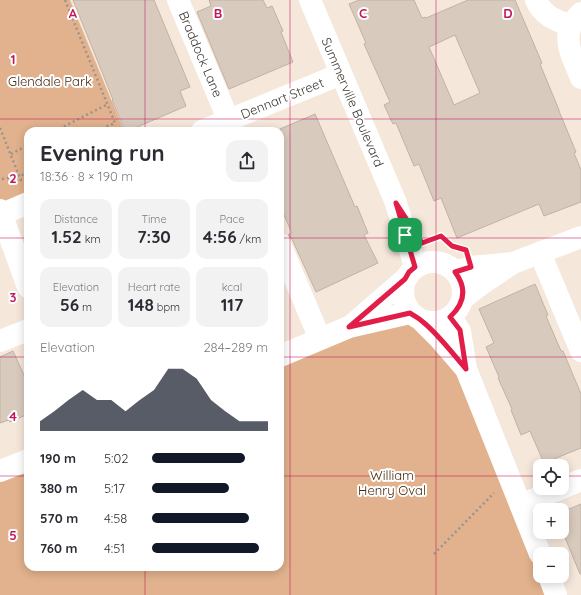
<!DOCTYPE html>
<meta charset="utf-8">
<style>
body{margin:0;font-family:Quicksand,sans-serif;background:#f2f2f3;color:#2b2b33;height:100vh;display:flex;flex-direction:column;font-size:15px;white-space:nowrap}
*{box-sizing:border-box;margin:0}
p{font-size:13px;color:#7c7c81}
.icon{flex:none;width:22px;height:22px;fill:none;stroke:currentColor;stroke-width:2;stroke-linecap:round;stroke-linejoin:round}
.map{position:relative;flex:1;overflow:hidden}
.drawer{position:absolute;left:24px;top:127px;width:260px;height:444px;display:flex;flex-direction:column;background:#fff;border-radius:12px;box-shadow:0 2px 10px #0003}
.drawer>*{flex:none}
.buttons{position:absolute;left:533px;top:459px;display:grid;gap:8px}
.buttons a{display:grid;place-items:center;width:36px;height:36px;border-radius:8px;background:#fff;box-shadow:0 2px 10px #0003;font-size:20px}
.pin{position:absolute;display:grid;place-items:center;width:34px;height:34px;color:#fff;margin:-17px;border-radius:8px;box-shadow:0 2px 6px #0006}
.round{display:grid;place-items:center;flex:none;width:42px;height:42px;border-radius:12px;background:#f2f2f3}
.head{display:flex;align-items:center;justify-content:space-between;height:68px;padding:0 16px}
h1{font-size:22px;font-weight:800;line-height:30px}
.figures{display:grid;grid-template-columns:repeat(3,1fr);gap:6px;height:68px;padding:4px 16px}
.figures div{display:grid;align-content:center;border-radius:10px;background:#f2f2f3;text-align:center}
.figures b{font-size:17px;font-weight:800}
.figures small{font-size:11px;font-weight:400}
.figures p{font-size:11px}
.chart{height:112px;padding:8px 16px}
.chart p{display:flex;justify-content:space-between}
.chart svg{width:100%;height:72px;margin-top:4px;fill:#111827;opacity:.7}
ul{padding:0 16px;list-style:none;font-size:13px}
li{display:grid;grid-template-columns:64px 48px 1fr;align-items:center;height:30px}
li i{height:10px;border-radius:5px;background:#111827}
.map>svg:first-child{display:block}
.green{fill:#e1b28d}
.building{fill:#d9cabe;stroke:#c1b2a7;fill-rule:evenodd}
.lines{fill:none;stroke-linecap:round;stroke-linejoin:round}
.path{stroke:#9d938a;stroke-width:2.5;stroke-dasharray:2 3;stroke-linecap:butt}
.minor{stroke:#fff;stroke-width:22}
.route-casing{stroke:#fff;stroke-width:8}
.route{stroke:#e11d48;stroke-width:5}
.grid{fill:none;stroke:#c2185b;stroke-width:1;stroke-opacity:0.55}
.labels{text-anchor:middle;stroke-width:4;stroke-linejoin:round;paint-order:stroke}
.street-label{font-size:13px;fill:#3c3632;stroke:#fff}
.park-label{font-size:13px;fill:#472a0f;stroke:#fff}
.grid-label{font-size:13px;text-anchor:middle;font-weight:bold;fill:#c2185b;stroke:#fff;stroke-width:4;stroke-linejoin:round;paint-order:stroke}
</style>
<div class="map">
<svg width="581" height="595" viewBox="0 0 581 595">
<rect width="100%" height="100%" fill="#f6e7db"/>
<path class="green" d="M 0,0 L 70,0 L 124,131 L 28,131 L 28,203 L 0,210 Z
M 410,313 L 440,339 L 540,554 L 540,576 L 556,595 L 0,595 L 0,471 L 28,460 L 28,567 L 280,567 L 280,356 Z"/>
<path class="building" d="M 73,0 L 154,0 L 190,87 L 180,91 L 186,106 L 128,131 L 125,131 L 112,100 L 113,100 L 102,72 Z
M 209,0 L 263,0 L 267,8 L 272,6 L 283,31 L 281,32 L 293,62 L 229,89 L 197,12 L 211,6 Z
M 359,0 L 414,0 L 422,18 L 425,17 L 426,18 L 468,0 L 515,0 L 542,63 L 540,64 L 559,110 L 559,111 L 576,152 L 574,153 L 581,170 L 581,202 L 544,216 L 539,204 L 457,238 L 441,198 L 434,201 L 419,164 L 414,166 L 396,123 L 393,124 L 384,105 L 390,102 L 364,44 L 366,43 L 349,4 ZM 455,35 L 480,93 L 454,105 L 429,47 Z
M 315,114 L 355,207 L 357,206 L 368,233 L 364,235 L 378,263 L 316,292 L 292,239 L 288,235 L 292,233 L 280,206 L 280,129 Z
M 535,284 L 548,315 L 546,316 L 561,351 L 563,351 L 581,394 L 581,448 L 544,463 L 530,431 L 521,435 L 511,410 L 512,409 L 498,378 L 499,377 L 486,347 L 494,343 L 479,309 Z
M 13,351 L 28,384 L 28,414 L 10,422 L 9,420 L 0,423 L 0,357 Z
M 581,504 L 581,574 L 580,574 L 566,540 L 562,531 L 562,512 Z"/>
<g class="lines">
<path class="path" d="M 65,0 L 115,123 L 105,127 L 106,131
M 0,128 L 22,183
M 55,131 L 108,104
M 11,154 L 28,145
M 2,179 L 19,176 L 28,173
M 428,241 L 441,236 L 452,246 L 459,248
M 434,554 L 494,493"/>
<path class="minor" d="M 178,0 L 233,131
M 310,0 L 396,203 L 415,267
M 536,0 C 543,16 555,20 571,26
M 581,13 C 577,17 573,21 571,26 C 563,43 575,62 581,78
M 202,131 L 341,74
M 0,210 L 28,287
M 2,214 L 28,203
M 280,244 L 320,339
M 540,253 L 581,351
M403 292a30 30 0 1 1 60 0a30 30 0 1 1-60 0Z
M 455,272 L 471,267 L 513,263 L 581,237
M 462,299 L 479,286 L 510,265
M 450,317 L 460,331 L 466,369 L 540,554
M 422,321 L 440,339 L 466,369
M 352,325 L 405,279
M 0,341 L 28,330
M 280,356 L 349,327 L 410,313
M 0,471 L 28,460
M 521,505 L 581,480
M 549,576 L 556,595"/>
</g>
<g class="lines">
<g class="route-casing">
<path id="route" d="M 396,203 L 422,243 L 441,236 L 452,246 L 466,250 L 471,267 L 455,272 C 467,288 465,303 450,317 L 460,330 L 466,369 C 452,353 439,335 423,322 C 419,318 414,316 410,313 L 349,327 L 405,279 L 409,272 L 415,267 Z"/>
</g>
<use href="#route" class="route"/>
</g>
<path class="grid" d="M 145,0 L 145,131M 290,0 L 290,595M 436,0 L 436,595M 0,119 L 581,119M 0,238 L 28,238M 280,238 L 581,238M 0,357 L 28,357M 280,357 L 581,357M 0,476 L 28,476M 280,476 L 540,476M 562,476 L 581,476M 145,567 L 145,595"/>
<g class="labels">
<g class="street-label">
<text transform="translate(201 54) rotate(67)" y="5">Braddock Lane</text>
<text transform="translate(282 98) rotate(-22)" y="5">Dennart Street</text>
<text transform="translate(353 102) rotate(67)" y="5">Summerville Boulevard</text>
</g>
<g class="park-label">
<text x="50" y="86">Glendale Park</text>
<text x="392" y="480">William<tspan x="392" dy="15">Henry Oval</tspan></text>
</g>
</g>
<g class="grid-label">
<text x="73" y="18">A</text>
<text x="218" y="18">B</text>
<text x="363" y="18">C</text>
<text x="508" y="18">D</text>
<text x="13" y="64">1</text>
<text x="13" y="183">2</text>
<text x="13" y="302">3</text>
<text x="13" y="421">4</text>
<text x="13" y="540">5</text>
</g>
</svg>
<div class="buttons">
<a><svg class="icon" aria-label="locate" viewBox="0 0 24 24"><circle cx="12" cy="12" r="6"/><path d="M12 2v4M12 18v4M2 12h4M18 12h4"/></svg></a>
<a>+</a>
<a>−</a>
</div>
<div class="pin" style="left:405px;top:235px;background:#1e9e55"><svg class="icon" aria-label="arrive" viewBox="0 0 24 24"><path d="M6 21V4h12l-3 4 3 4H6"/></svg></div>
<section class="drawer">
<div class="head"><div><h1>Evening run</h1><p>18:36 · 8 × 190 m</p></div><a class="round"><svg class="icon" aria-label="share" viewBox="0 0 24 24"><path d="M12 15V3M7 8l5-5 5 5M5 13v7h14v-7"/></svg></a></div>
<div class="figures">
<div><p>Distance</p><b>1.52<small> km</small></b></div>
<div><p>Time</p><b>7:30</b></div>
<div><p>Pace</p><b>4:56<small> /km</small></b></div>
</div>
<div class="figures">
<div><p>Elevation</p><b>56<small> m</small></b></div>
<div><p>Heart rate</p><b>148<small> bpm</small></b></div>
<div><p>kcal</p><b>117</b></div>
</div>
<div class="chart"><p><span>Elevation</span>284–289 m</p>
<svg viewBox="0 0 160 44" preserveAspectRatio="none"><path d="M0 44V38L10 32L20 25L30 19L40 25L50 25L60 32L70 25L80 19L90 6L100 6L110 12L120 25L130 32L140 38L150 38L160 38V44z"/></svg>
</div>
<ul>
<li><b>190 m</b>5:02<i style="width:80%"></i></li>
<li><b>380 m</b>5:17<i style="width:66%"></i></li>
<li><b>570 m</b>4:58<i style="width:84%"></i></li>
<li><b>760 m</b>4:51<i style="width:92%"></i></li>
</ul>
</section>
</div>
